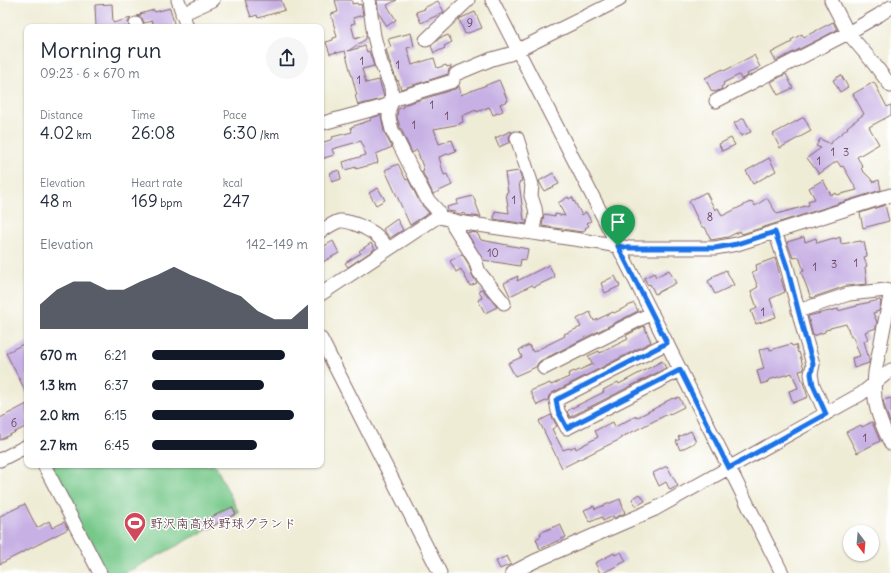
<!DOCTYPE html>
<meta charset="utf-8">
<style>
body{margin:0;font-family:Delius,"Klee One",sans-serif;background:#f6f6f7;color:#1f2937;height:100vh;display:flex;flex-direction:column;font-size:15px;white-space:nowrap}
*{box-sizing:border-box;margin:0}
p{font-size:13px;color:#747a83}
.icon{flex:none;width:22px;height:22px;fill:none;stroke:currentColor;stroke-width:2;stroke-linecap:round;stroke-linejoin:round}
.map{position:relative;flex:1;overflow:hidden}
.sheet{position:absolute;left:24px;top:24px;width:300px;height:444px;display:flex;flex-direction:column;background:#fff;border-radius:8px;box-shadow:0 1px 3px #0004}
.sheet>*{flex:none}
.needle{width:26px;rotate:164deg}
.controls{position:absolute;left:843px;top:525px;display:grid;gap:8px}
.controls a{display:grid;place-items:center;width:36px;height:36px;border-radius:50%;background:#fff;box-shadow:0 1px 3px #0004;font-size:20px}
.pin{position:absolute;display:grid;place-items:center;width:34px;height:34px;color:#fff;margin:-41px -17px;border-radius:50% 50% 50% 0;rotate:-45deg;box-shadow:0 0 4px #0007}
.pin .icon{rotate:45deg}
.round{display:grid;place-items:center;flex:none;width:42px;height:42px;border-radius:21px;background:#f6f6f7}
.summary{display:flex;align-items:center;justify-content:space-between;height:68px;padding:0 16px}
h1{font-size:22px;font-weight:600;line-height:30px}
.metrics{display:grid;grid-template-columns:repeat(3,1fr);gap:6px;height:68px;padding:4px 16px}
.metrics div{display:grid;align-content:center}
.metrics b{font-size:17px;font-weight:600}
.metrics small{font-size:11px;font-weight:400}
.metrics p{font-size:11px}
.chart{height:112px;padding:8px 16px}
.chart p{display:flex;justify-content:space-between}
.chart svg{width:100%;height:72px;margin-top:4px;fill:#111827;opacity:.7}
ul{padding:0 16px;list-style:none;font-size:13px}
li{display:grid;grid-template-columns:64px 48px 1fr;align-items:center;height:30px}
li i{height:10px;border-radius:5px;background:#111827}
.map>svg:first-child{display:block}
.green{fill:#76c889;stroke:#60745a}
.building{fill:#c7b1e4}
.lines{fill:none;stroke-linecap:round;stroke-linejoin:round}
.minor-casing{stroke:#846767;stroke-width:15}
.minor{stroke:#fff;stroke-width:13}
.route-casing{stroke:#fff;stroke-width:8}
.route{stroke:#1a73e8;stroke-width:5}
.labels{text-anchor:middle;stroke-width:3;stroke-linejoin:round;paint-order:stroke}
.number-label{font-size:11px;fill:#694459}
.poi-label{font-size:13px;fill:#4a1f2b;stroke:#fff;text-anchor:start}
</style>
<div class="map">
<svg width="891" height="573" viewBox="0 0 891 573">
<rect width="100%" height="100%" fill="#fff"/>
<filter id="ink" filterUnits="userSpaceOnUse"><feTurbulence type="fractalNoise" baseFrequency=".025" numOctaves="2"/><feDisplacementMap in="SourceGraphic" scale="8" xChannelSelector="R" yChannelSelector="G"/><feConvolveMatrix kernelMatrix="1 2 1 2 8 2 1 2 1" color-interpolation-filters="sRGB"/></filter>
<filter id="wash" filterUnits="userSpaceOnUse"><feTurbulence type="fractalNoise" baseFrequency=".012" numOctaves="4" result="noise"/><feDisplacementMap in="SourceGraphic" scale="16" xChannelSelector="R" yChannelSelector="G"/><feGaussianBlur stdDeviation="0.9" result="paint"/><feColorMatrix in="noise" values="0 0 0 0 0 0 0 0 0 0 0 0 0 0 0 0 0 1.4 0 .05"/><feComposite in="paint" operator="in"/></filter>
<g filter="url(#wash)">
<rect width="100%" height="100%" fill="#efecd6"/>
<path class="green" d="M 48,465 L 215,465 L 239,513 L 125,573 L 103,573 Z"/>
<g id="blocks">
<path class="building" d="M 245,0 L 281,0 L 285,10 L 258,18 L 257,15 L 251,17 Z
M 335,0 L 352,0 L 352,4 L 357,3 L 358,5 L 361,4 L 363,15 L 353,18 L 355,23 L 351,24 L 355,39 L 366,35 L 366,39 L 348,51 L 365,46 L 367,52 L 369,51 L 374,66 L 362,69 L 366,83 L 379,80 L 383,93 L 384,97 L 382,99 L 358,105 L 355,95 L 357,95 L 345,51 L 337,53 L 337,52 L 330,54 L 326,42 L 333,40 L 333,38 L 337,37 L 331,14 L 338,12 Z
M 377,0 L 397,0 L 387,5 L 396,20 L 387,26 L 379,14 Z
M 438,1 L 444,12 L 421,23 L 416,12 L 425,9 L 424,8 Z
M 112,4 L 113,23 L 131,18 L 128,22 L 129,27 L 96,27 L 95,5 Z
M 170,8 L 175,27 L 154,27 L 152,21 L 144,23 L 142,18 L 137,16 L 141,15 L 140,14 L 154,10 L 155,12 Z
M 475,12 L 482,28 L 465,34 L 459,19 L 461,18 Z
M 833,22 L 837,30 L 776,61 L 771,53 L 792,42 L 791,40 L 802,34 L 804,37 Z
M 411,33 L 414,46 L 407,48 L 412,65 L 434,58 L 437,68 L 446,65 L 447,67 L 451,66 L 451,68 L 449,69 L 448,74 L 401,89 L 398,80 L 397,81 L 389,60 L 386,49 L 391,47 L 388,39 Z
M 448,35 L 452,42 L 444,46 L 445,48 L 434,53 L 431,46 L 441,37 L 441,38 Z
M 754,55 L 760,67 L 747,74 L 748,76 L 741,79 L 739,75 L 723,83 L 724,85 L 721,87 L 722,89 L 715,92 L 714,91 L 712,92 L 705,78 L 723,69 L 724,71 Z
M 786,74 L 793,88 L 778,95 L 771,82 Z
M 841,75 L 848,87 L 840,92 L 833,80 Z
M 499,80 L 508,101 L 500,104 L 503,111 L 493,115 L 490,108 L 489,108 L 489,107 L 477,112 L 476,110 L 462,116 L 463,122 L 460,123 L 460,124 L 434,129 L 439,144 L 452,140 L 456,151 L 439,157 L 444,175 L 447,174 L 452,185 L 433,194 L 422,171 L 424,170 L 417,150 L 412,153 L 400,127 L 397,117 L 398,109 L 403,107 L 403,105 L 455,89 L 459,86 L 461,95 Z
M 874,82 L 887,107 L 891,105 L 891,115 L 869,127 L 879,144 L 857,157 L 863,167 L 861,169 L 871,179 L 873,182 L 879,180 L 881,190 L 742,234 L 740,231 L 728,237 L 711,240 L 705,227 L 703,228 L 700,224 L 689,201 L 706,192 L 715,210 L 718,208 L 722,216 L 750,202 L 750,203 L 753,202 L 755,206 L 767,198 L 777,214 L 809,205 L 808,201 L 815,199 L 809,188 L 823,180 L 831,195 L 836,193 L 837,195 L 857,190 L 843,166 L 841,167 L 837,161 L 819,174 L 807,158 L 821,148 L 816,146 L 820,139 L 831,144 L 833,140 L 848,128 L 847,127 L 864,114 L 853,94 Z
M 381,115 L 384,132 L 392,147 L 376,154 L 378,163 L 356,169 L 356,167 L 345,170 L 343,162 L 366,155 L 361,141 L 332,149 L 334,155 L 321,159 L 321,143 L 333,139 L 332,137 L 352,132 L 351,127 L 371,120 L 370,118 Z
M 804,117 L 811,131 L 780,148 L 773,134 Z
M 744,118 L 751,132 L 741,136 L 734,123 Z
M 511,131 L 512,132 L 509,137 L 510,142 L 499,147 L 495,138 Z
M 731,138 L 735,145 L 722,151 L 719,144 Z
M 769,158 L 776,171 L 753,184 L 746,171 Z
M 398,164 L 406,180 L 408,179 L 420,203 L 429,213 L 410,225 L 385,170 Z
M 339,170 L 341,179 L 332,182 L 330,173 Z
M 519,171 L 522,181 L 519,182 L 524,220 L 527,220 L 526,224 L 494,219 L 495,211 L 509,213 L 506,193 L 508,192 L 505,173 Z
M 553,173 L 559,184 L 544,191 L 539,181 Z
M 378,188 L 385,200 L 376,205 L 369,193 Z
M 473,196 L 481,217 L 465,215 L 465,213 L 460,214 L 456,213 L 456,212 L 454,212 L 448,211 L 447,207 L 458,204 L 457,200 Z
M 568,197 L 569,199 L 572,197 L 582,215 L 586,212 L 591,221 L 587,223 L 589,226 L 585,228 L 586,229 L 582,232 L 542,226 L 544,214 L 555,216 L 555,214 L 565,216 L 558,203 Z
M 885,205 L 889,221 L 863,228 L 860,213 Z
M 397,219 L 403,230 L 390,238 L 383,229 Z
M 469,232 L 477,233 L 481,240 L 528,249 L 526,260 L 521,259 L 520,266 L 483,260 L 467,233 Z
M 804,237 L 805,242 L 816,238 L 817,243 L 834,238 L 835,239 L 840,237 L 841,244 L 861,241 L 861,242 L 864,242 L 867,256 L 864,257 L 867,266 L 865,267 L 867,284 L 846,286 L 811,298 L 801,272 L 804,271 L 799,257 L 793,258 L 787,242 Z
M 333,241 L 339,253 L 321,263 L 321,248 Z
M 371,243 L 375,249 L 348,267 L 345,263 L 361,253 L 359,251 Z
M 462,254 L 468,263 L 472,275 L 477,283 L 470,286 L 461,269 L 456,272 L 450,261 Z
M 775,258 L 785,292 L 770,299 L 776,317 L 756,324 L 751,311 L 757,308 L 751,291 L 758,287 L 752,272 L 757,270 L 756,265 Z
M 549,265 L 555,277 L 534,287 L 532,285 L 510,296 L 504,283 L 518,276 L 517,281 Z
M 669,270 L 676,283 L 655,294 L 650,284 L 648,285 L 644,278 L 654,273 L 656,277 Z
M 726,270 L 734,285 L 715,294 L 708,281 L 713,278 L 712,277 Z
M 615,276 L 620,286 L 605,293 L 601,283 Z
M 482,289 L 497,307 L 485,313 L 478,300 L 482,298 L 479,290 Z
M 880,300 L 881,303 L 879,311 L 873,313 L 877,322 L 876,328 L 865,332 L 868,339 L 864,341 L 869,360 L 869,363 L 854,368 L 852,358 L 860,356 L 853,337 L 851,337 L 846,324 L 830,328 L 830,329 L 825,330 L 825,332 L 813,336 L 808,316 L 838,309 L 838,311 L 857,306 L 857,305 Z
M 634,303 L 638,311 L 540,361 L 538,363 L 536,367 L 515,376 L 508,363 L 522,357 L 519,350 L 529,345 L 533,352 L 565,336 L 564,334 L 581,327 L 577,319 L 590,312 L 594,321 L 613,312 L 614,313 Z
M 644,326 L 651,342 L 552,393 L 549,396 L 548,400 L 537,405 L 530,391 L 550,383 L 551,385 L 569,377 L 568,374 L 574,371 L 575,372 L 593,364 L 588,356 L 599,351 L 600,353 L 628,339 L 626,336 L 627,335 Z
M 27,342 L 27,394 L 6,353 Z
M 791,344 L 792,346 L 796,345 L 798,353 L 799,352 L 804,369 L 804,370 L 799,371 L 808,397 L 793,403 L 789,391 L 798,388 L 792,373 L 768,380 L 768,382 L 761,384 L 757,371 L 764,369 L 759,350 L 769,347 L 770,350 Z
M 662,361 L 666,368 L 570,417 L 567,412 L 570,409 L 604,392 L 603,390 L 618,382 L 619,384 Z
M 679,397 L 684,407 L 670,414 L 670,413 L 620,438 L 621,439 L 602,448 L 562,468 L 539,421 L 551,415 L 557,426 L 552,429 L 563,450 L 569,448 L 570,449 L 575,446 L 576,449 L 598,437 L 595,431 L 600,428 L 613,422 L 615,427 L 636,416 L 636,418 L 665,403 L 665,402 L 673,398 L 674,399 Z
M 891,398 L 891,423 L 890,423 L 885,408 L 883,400 Z
M 27,404 L 27,426 L 0,440 L 0,418 Z
M 872,422 L 880,441 L 857,453 L 846,432 L 861,425 L 862,427 Z
M 691,431 L 696,442 L 680,450 L 676,441 L 680,439 L 678,437 Z
M 667,466 L 678,486 L 670,490 L 666,482 L 659,486 L 653,473 Z
M 640,494 L 645,501 L 636,506 L 632,499 Z
M 620,499 L 625,513 L 614,518 L 613,516 L 603,521 L 602,517 L 590,522 L 584,510 L 594,506 L 595,509 Z
M 25,504 L 37,528 L 49,521 L 52,528 L 64,522 L 68,529 L 0,564 L 0,516 Z
M 232,507 L 236,514 L 205,530 L 201,522 Z
M 560,524 L 566,537 L 540,549 L 536,539 L 541,536 L 540,533 Z
M 621,552 L 626,561 L 603,573 L 600,573 L 595,563 L 614,553 L 615,555 Z
M 507,556 L 511,564 L 500,569 L 496,561 Z"/>
</g>
</g>
<g filter="url(#ink)">
<use href="#blocks" fill-opacity="0" stroke="#846767" stroke-width="1"/>
<g class="lines">
<g class="minor-casing">
<path id="minor" d="M 178,0 L 187,27
M 369,0 L 374,36 L 381,63 L 391,87 L 392,102 L 389,109 L 389,118 L 392,130 L 409,164 L 427,199 L 438,211 L 440,217 L 458,222 L 601,243 L 629,248 L 715,248 L 737,244 L 891,195
M 492,0 L 618,246 L 782,573
M 831,0 L 848,33 L 871,60 L 891,86
M 182,14 L 213,0
M 136,24 L 137,27
M 426,40 L 468,0
M 456,74 L 492,59 L 510,54 L 619,0
M 716,101 L 848,33 L 879,15 L 891,7
M 323,123 L 385,106 L 398,98 L 453,81
M 517,138 L 532,185 L 531,196 L 535,208 L 536,215 L 532,233
M 453,221 L 453,225 L 455,228 L 475,260 L 479,272 L 504,303
M 321,231 C 327,228 334,222 340,221 C 347,220 364,227 370,231 C 377,234 384,243 388,249
M 775,232 L 787,267 L 804,333 L 813,364 L 811,374 L 813,385 L 826,414
M 891,291 L 875,372 C 872,402 878,418 891,444
M 321,294 L 434,219 L 440,217
M 798,311 L 849,294 L 877,291 L 886,290 L 891,295
M 321,339 L 440,573
M 667,343 L 556,400 L 558,411 L 567,428 L 680,370
M 544,368 L 652,313
M 0,460 L 27,446
M 44,465 L 100,573
M 512,573 L 535,561 L 655,509 L 861,394 L 891,370"/>
</g>
<use href="#minor" class="minor"/>
</g>
</g>
<g class="lines" filter="url(#ink)">
<g class="route-casing">
<path id="route" d="M 775,232 L 787,267 L 804,333 L 813,364 L 811,374 L 813,385 L 826,414 L 729,468 L 680,370 L 567,428 L 558,411 L 556,400 L 667,343 L 618,246 L 629,248 L 715,248 L 737,244 Z"/>
</g>
<use href="#route" class="route"/>
</g>
<defs>
<g id="stadium-pin" transform="scale(1.15)"><path d="M0 17L-7.5 6A9.5 9.5 0 1 1 7.5 6Z" fill="#d1495b" stroke="#fff"/><path d="M0-5a6.5 5 0 1 0 0 10a6.5 5 0 1 0 0-10ZM-3.5-1.8h7v3.6h-7Z" fill="#fff"/></g>
</defs>
<g fill-rule="evenodd">
<use href="#stadium-pin" x="135" y="523"/>
</g>
<g class="labels">
<g class="number-label">
<text x="470" y="27">9</text>
<text x="362" y="65">1</text>
<text x="398" y="69">1</text>
<text x="359" y="84">1</text>
<text x="432" y="109">1</text>
<text x="447" y="120">1</text>
<text x="414" y="129">1</text>
<text x="833" y="156">1</text>
<text x="846" y="156">3</text>
<text x="819" y="165">1</text>
<text x="514" y="204">1</text>
<text x="710" y="221">8</text>
<text x="493" y="257">10</text>
<text x="856" y="267">1</text>
<text x="834" y="268">3</text>
<text x="815" y="271">1</text>
<text x="763" y="316">1</text>
<text x="14" y="427">6</text>
<text x="865" y="442">1</text>
</g>
<g class="poi-label">
<text x="150" y="528">野沢南高校 野球グランド</text>
</g>
</g>
</svg>
<div class="controls">
<a><svg class="needle" viewBox="-14 -14 28 28"><path d="M0-13l5 13h-10z" fill="#e53935"/><path d="M0 13l5-13h-10z" fill="#747a83"/></svg></a>
</div>
<div class="pin" style="left:618px;top:246px;background:#1e9e55"><svg class="icon" aria-label="arrive" viewBox="0 0 24 24"><path d="M6 21V4h12l-3 4 3 4H6"/></svg></div>
<section class="sheet">
<div class="summary"><div><h1>Morning run</h1><p>09:23 · 6 × 670 m</p></div><a class="round"><svg class="icon" aria-label="share" viewBox="0 0 24 24"><path d="M12 15V3M7 8l5-5 5 5M5 13v7h14v-7"/></svg></a></div>
<div class="metrics">
<div><p>Distance</p><b>4.02<small> km</small></b></div>
<div><p>Time</p><b>26:08</b></div>
<div><p>Pace</p><b>6:30<small> /km</small></b></div>
</div>
<div class="metrics">
<div><p>Elevation</p><b>48<small> m</small></b></div>
<div><p>Heart rate</p><b>169<small> bpm</small></b></div>
<div><p>kcal</p><b>247</b></div>
</div>
<div class="chart"><p><span>Elevation</span>142–149 m</p>
<svg viewBox="0 0 160 44" preserveAspectRatio="none"><path d="M0 44V29L10 20L20 15L30 15L40 20L50 20L60 15L70 11L80 6L90 11L100 15L110 20L120 24L130 33L140 38L150 38L160 29V44z"/></svg>
</div>
<ul>
<li><b>670 m</b>6:21<i style="width:85%"></i></li>
<li><b>1.3 km</b>6:37<i style="width:72%"></i></li>
<li><b>2.0 km</b>6:15<i style="width:91%"></i></li>
<li><b>2.7 km</b>6:45<i style="width:67%"></i></li>
</ul>
</section>
</div>
